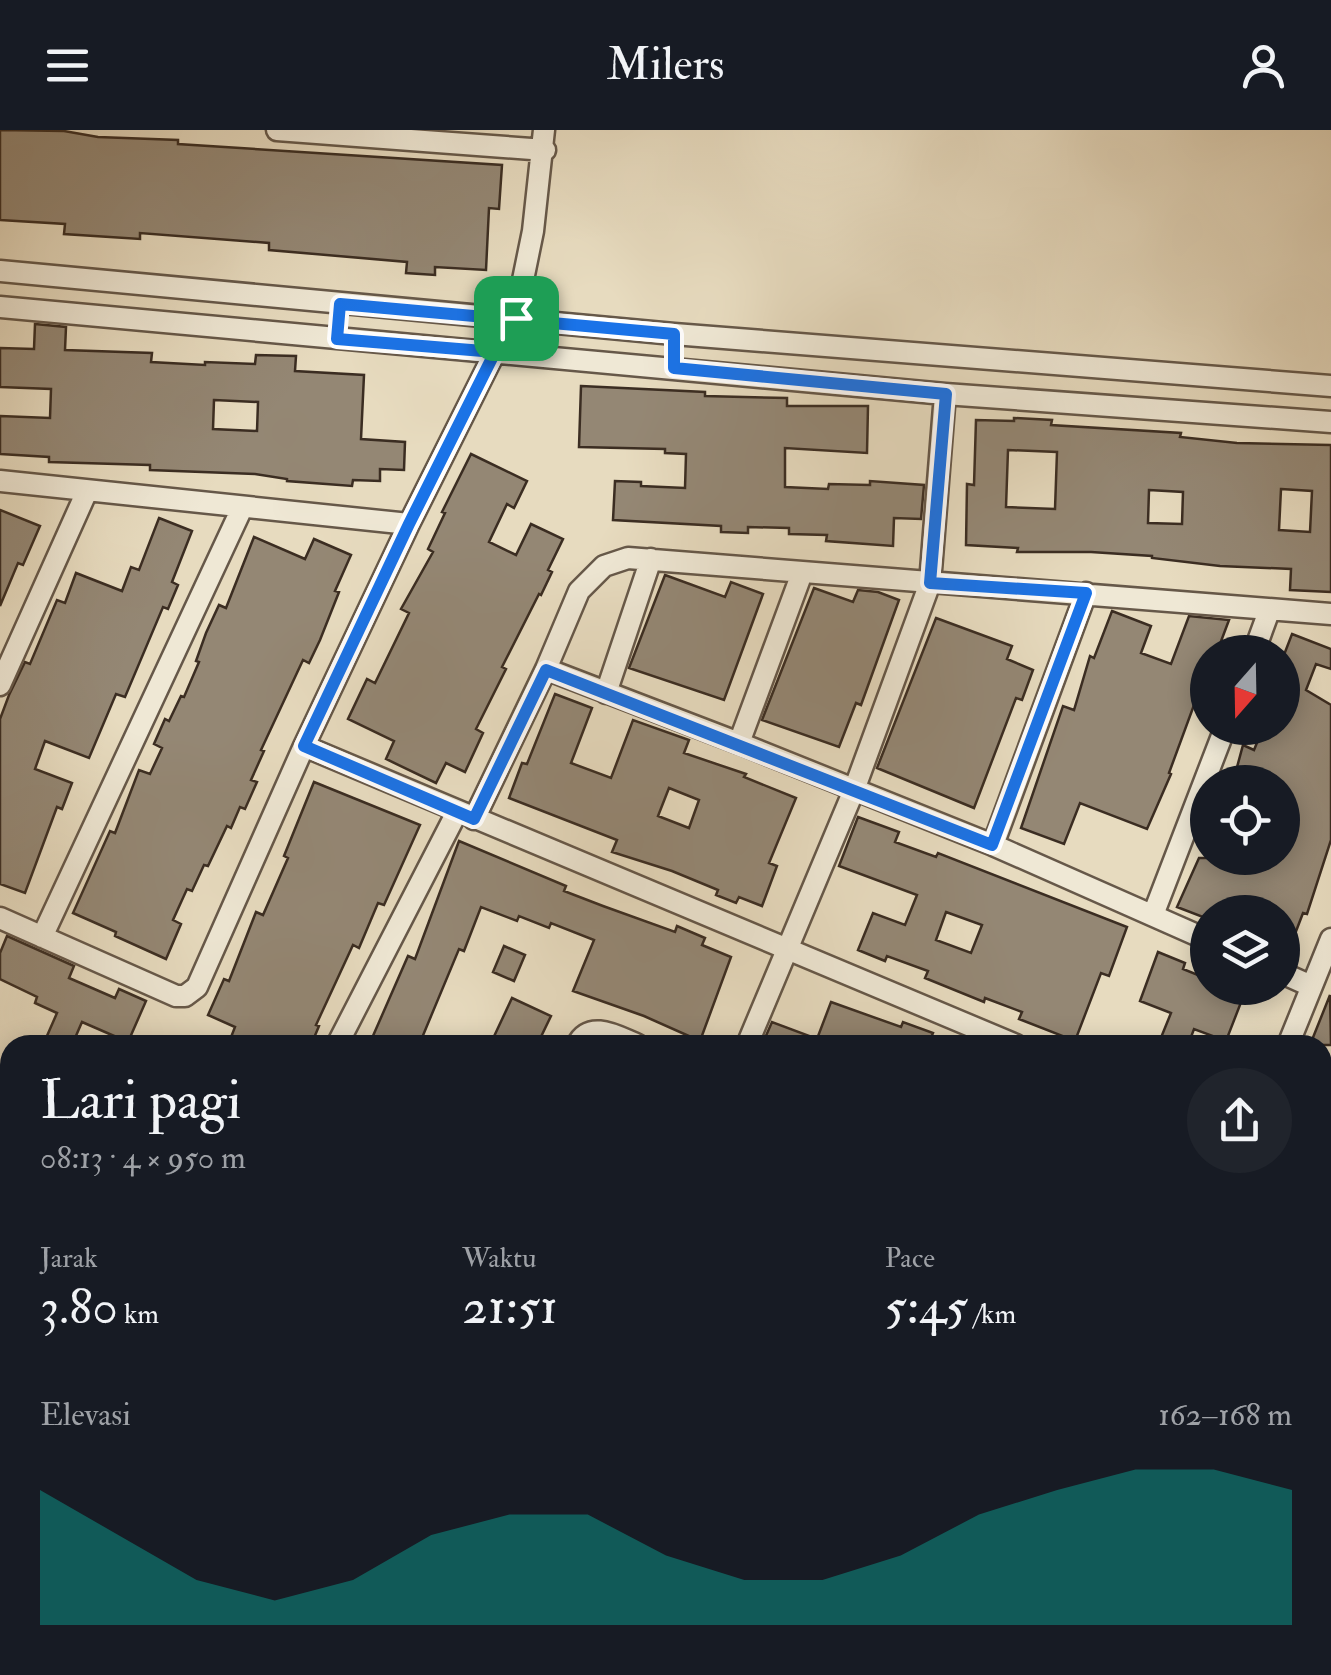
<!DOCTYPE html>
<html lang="id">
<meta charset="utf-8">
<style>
body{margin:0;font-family:"IM FELL Double Pica",serif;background:#20242c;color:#f1f3f6;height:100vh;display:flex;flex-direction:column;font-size:38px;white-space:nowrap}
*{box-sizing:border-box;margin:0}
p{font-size:32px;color:#9ea1a6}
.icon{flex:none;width:55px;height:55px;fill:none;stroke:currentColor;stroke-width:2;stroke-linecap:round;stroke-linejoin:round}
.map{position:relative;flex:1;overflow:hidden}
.sheet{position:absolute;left:0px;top:905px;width:1332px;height:640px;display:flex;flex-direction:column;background:#171b24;border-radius:30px 30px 0 0;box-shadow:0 5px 25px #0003}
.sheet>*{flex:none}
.needle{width:65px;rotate:200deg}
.buttons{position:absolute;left:1190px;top:505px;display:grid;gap:20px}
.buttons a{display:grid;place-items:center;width:110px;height:110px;border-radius:50%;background:#171b24;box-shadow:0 5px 25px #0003;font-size:50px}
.pin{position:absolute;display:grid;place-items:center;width:85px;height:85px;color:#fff;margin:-42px;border-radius:20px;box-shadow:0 5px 15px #0006}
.round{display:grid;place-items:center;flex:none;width:105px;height:105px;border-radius:52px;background:#20242c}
.overview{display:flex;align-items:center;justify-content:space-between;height:170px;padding:0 40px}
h1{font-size:55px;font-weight:600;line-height:75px}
.figures{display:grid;grid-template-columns:repeat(3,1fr);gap:15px;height:170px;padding:10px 40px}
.figures div{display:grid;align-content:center}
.figures b{font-size:50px;font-weight:600}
.figures small{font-size:28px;font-weight:400}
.figures p{font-size:28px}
.chart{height:280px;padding:20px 40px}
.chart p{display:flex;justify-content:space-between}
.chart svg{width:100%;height:180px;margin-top:10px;fill:#0f766e;opacity:.7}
header{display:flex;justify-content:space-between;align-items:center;height:130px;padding:0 40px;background:#171b24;font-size:45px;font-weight:600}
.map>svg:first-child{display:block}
.building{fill:#948774;stroke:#3b2d22;stroke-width:2.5;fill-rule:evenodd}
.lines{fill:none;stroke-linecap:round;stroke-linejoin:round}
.street-casing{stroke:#665849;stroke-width:25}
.secondary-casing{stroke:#3b2d22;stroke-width:35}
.street{stroke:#efe8d5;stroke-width:20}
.secondary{stroke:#efe8d5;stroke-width:30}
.route-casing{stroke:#fff;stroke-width:20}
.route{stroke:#1a73e8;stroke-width:12}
</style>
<header><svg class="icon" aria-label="menu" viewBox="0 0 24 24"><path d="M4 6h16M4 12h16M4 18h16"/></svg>Milers<svg class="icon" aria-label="person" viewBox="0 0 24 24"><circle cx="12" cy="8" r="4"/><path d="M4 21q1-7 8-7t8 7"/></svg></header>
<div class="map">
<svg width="1331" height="1545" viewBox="0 0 1331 1545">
<rect width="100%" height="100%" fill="#e7dbbf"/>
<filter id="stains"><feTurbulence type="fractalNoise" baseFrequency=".002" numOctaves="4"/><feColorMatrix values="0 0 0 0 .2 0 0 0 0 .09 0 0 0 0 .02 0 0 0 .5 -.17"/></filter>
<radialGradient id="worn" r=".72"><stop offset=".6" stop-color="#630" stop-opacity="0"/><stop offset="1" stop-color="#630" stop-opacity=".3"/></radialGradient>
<path class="building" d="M 0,0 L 64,1 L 98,7 L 178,10 L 178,14 L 502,35 L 499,79 L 489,78 L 486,140 L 435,137 L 435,145 L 406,143 L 407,132 L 269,120 L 269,113 L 140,103 L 140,109 L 64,104 L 65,94 L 0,90 Z
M 35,194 L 66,197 L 65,220 L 152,223 L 151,232 L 205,235 L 205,232 L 255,234 L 256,225 L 296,226 L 295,241 L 364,245 L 361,309 L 405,312 L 404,340 L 380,339 L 380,351 L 353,350 L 352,356 L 287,351 L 287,349 L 255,344 L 150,340 L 150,335 L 49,332 L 49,327 L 0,324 L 0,286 L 50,288 L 51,259 L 0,257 L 0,218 L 34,219 ZM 214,270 L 258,272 L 257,301 L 213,299 Z
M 581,256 L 705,262 L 705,266 L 787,268 L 787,276 L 868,276 L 867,323 L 785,318 L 785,357 L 828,359 L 829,354 L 870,355 L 870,351 L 924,355 L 921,389 L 894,388 L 893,416 L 826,411 L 827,405 L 789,404 L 789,398 L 748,397 L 748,403 L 721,402 L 721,396 L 613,390 L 615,351 L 641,352 L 641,356 L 685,358 L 686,324 L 665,323 L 665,319 L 579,317 Z
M 1014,288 L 1052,290 L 1051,295 L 1181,303 L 1180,307 L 1237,313 L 1331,315 L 1331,462 L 1290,460 L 1291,439 L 1220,436 L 1152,428 L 1152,426 L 1091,422 L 1017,422 L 1018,418 L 966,415 L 967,354 L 974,355 L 976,290 L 1014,291 ZM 1008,320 L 1057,322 L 1055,379 L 1006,377 ZM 1281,359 L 1312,361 L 1310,402 L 1279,400 ZM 1149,360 L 1183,362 L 1182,394 L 1148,393 Z
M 471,324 L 527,351 L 514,378 L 507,374 L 489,412 L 516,425 L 531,394 L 563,409 L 548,440 L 552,442 L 541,465 L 539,464 L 502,537 L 506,539 L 476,599 L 483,603 L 465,642 L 446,633 L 436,653 L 386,629 L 394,611 L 348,589 L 367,549 L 375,553 L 409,483 L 401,479 L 433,422 L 428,419 L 445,383 L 442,382 Z
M 0,380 L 40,396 L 23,435 L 18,433 L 0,476 Z
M 159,388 L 192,401 L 172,452 L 178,455 L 168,479 L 163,477 L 125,567 L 116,564 L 89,628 L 45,611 L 35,639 L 72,653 L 62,679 L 57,677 L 25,763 L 0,754 L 0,589 L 9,565 L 25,532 L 30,534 L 57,470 L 65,473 L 76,443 L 122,461 L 131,437 L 139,440 Z
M 254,407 L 305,429 L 314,409 L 351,425 L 335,461 L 339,462 L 320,510 L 309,533 L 303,530 L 261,620 L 264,621 L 251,650 L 257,652 L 245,679 L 240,677 L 231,698 L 227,696 L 208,736 L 204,735 L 192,761 L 187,759 L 173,790 L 181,794 L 166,829 L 115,806 L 116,802 L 73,783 L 110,701 L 115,703 L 139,640 L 150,644 L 162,618 L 154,614 L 165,589 L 169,591 L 181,566 L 184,567 L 199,532 L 196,531 L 206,503 L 219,475 L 226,478 Z
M 665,445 L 725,467 L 731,452 L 763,464 L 724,570 L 629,538 Z
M 814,458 L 853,472 L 858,460 L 878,462 L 899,470 L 861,575 L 856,573 L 839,617 L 762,590 Z
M 1112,481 L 1151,496 L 1141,523 L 1171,534 L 1189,486 L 1229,490 L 1217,522 L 1208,522 L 1208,537 L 1169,643 L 1171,644 L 1147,699 L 1080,673 L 1064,714 L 1021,698 L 1063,576 L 1074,580 L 1090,526 L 1094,528 Z
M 936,488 L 1012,516 L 1007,529 L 1033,540 L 1022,570 L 1016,568 L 974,678 L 877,638 Z
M 1292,504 L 1331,519 L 1331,539 L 1316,534 L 1306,560 L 1331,575 L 1331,710 L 1307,784 L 1303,783 L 1285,830 L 1282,782 L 1208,782 L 1208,789 L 1177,777 L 1199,728 L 1252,728 L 1265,732 L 1267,728 L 1282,728 L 1282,652 L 1233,652 L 1243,615 L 1254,620 L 1263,598 L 1282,598 L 1282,530 Z
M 555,564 L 592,578 L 571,633 L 611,648 L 633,590 L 689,610 L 684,623 L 746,644 L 744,647 L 796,668 L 769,733 L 777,736 L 762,776 L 739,767 L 736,773 L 716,765 L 718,760 L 672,741 L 612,722 L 617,710 L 509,668 L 522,633 L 527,634 ZM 669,658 L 699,670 L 689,698 L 658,686 Z
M 314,652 L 420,695 L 384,775 L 378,773 L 359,818 L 353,815 L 316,895 L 319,896 L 311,915 L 228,915 L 235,897 L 208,885 L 224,849 L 229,851 L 256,782 L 263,785 L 288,728 L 284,726 Z
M 858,687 L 899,702 L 895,712 L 936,727 L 938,723 L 1127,797 L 1109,846 L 1101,843 L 1075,911 L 1019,889 L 1022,882 L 985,868 L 984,872 L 925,848 L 928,841 L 887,826 L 885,831 L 858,820 L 873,783 L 905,795 L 917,765 L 839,736 ZM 946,782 L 982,795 L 971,823 L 936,810 Z
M 459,711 L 566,756 L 564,761 L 603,776 L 675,802 L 677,796 L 705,808 L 702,815 L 731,827 L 700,911 L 644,886 L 573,861 L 594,810 L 551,793 L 549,798 L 519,786 L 517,791 L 481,777 L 464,821 L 459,819 L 419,915 L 369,915 L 408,826 L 415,829 Z
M 7,806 L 74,836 L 69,848 L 115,868 L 119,859 L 146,871 L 128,912 L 82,892 L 72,915 L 43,915 L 57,883 L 35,873 L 37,867 L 0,849 L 0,823 Z
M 504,816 L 525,825 L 514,851 L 493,842 Z
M 1158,822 L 1185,833 L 1183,839 L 1208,849 L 1208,858 L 1233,858 L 1245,862 L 1226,911 L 1194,899 L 1188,915 L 1158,915 L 1171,883 L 1140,871 Z
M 1330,865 L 1331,915 L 1310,915 Z
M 512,868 L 551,886 L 537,915 L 490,915 Z
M 831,872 L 901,897 L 903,892 L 933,903 L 928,915 L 762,915 L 772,892 L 817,909 Z"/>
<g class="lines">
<g class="street-casing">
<path id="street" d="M 277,0 L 545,20
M 0,141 L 674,204 L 1331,256
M 0,177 L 945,264 L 1331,292
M 515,189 L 533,101 L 544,0
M 0,351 L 409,394
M 1254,522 L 1269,481
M 546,539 L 739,613 L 802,443
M 0,555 L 87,361
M 606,563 L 651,429
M 739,613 L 993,715 L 1208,810
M 304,616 L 1016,915
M 474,689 L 546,539 L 579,461 L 604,436 L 628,428 L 1331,484
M 993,715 L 1086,463
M 1153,785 L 1225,598
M 0,788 L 176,866 L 185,866 L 197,857 L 304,616 L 409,394 L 495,222
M 42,807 L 242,378
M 1282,843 L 1311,856
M 337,915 L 457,682
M 577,915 C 590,889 618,907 638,915
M 747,915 L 854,660 L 930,453 L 945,264
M 1288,915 L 1331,809
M 0,970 L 10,975
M 1322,1119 L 1331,1123
M 1322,1263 L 1331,1267
M 1322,1526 L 1331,1507
M 480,1535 L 503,1545
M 656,1535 L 679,1545
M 1279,1535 L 1301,1545
M 289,1545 L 293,1535
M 526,1545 L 530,1535
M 736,1545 L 740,1535
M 828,1545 L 832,1535
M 1090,1545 L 1099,1545
M 1126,1545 L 1130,1535"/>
</g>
<g class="secondary-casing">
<path id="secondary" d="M 0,1473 L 10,1477
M 155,1535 L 180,1545"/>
</g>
<use href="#street" class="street"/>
<use href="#secondary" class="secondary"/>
</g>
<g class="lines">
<g class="route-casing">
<path id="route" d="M 340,174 L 674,204 L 674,238 L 946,264 L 930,453 L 1086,463 L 992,715 L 546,540 L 474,689 L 304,616 L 409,394 L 495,222 L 337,209 Z"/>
</g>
<use href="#route" class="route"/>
</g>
<rect width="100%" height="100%" filter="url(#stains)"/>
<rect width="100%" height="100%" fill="url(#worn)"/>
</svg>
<div class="buttons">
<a><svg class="needle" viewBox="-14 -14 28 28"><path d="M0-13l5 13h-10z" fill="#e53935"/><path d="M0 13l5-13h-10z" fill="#9ea1a6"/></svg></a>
<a><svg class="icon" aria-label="locate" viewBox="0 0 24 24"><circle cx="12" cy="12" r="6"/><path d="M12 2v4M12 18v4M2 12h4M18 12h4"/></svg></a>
<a><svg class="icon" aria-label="layers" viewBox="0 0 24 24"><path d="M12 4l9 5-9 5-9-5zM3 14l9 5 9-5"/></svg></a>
</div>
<div class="pin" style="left:516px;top:188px;background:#1e9e55"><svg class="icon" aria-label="arrive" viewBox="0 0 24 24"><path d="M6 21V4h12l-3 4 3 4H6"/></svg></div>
<section class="sheet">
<div class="overview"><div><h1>Lari pagi</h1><p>08:13 · 4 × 950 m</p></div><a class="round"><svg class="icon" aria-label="share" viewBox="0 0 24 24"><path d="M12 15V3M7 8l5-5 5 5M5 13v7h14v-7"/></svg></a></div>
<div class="figures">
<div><p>Jarak</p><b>3.80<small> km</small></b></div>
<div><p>Waktu</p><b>21:51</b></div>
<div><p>Pace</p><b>5:45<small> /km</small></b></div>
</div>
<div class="chart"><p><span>Elevasi</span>162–168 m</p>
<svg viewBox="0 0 160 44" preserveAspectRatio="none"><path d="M0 44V11L10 22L20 33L30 38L40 33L50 22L60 17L70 17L80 27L90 33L100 33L110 27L120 17L130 11L140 6L150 6L160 11V44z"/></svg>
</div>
</section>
</div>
